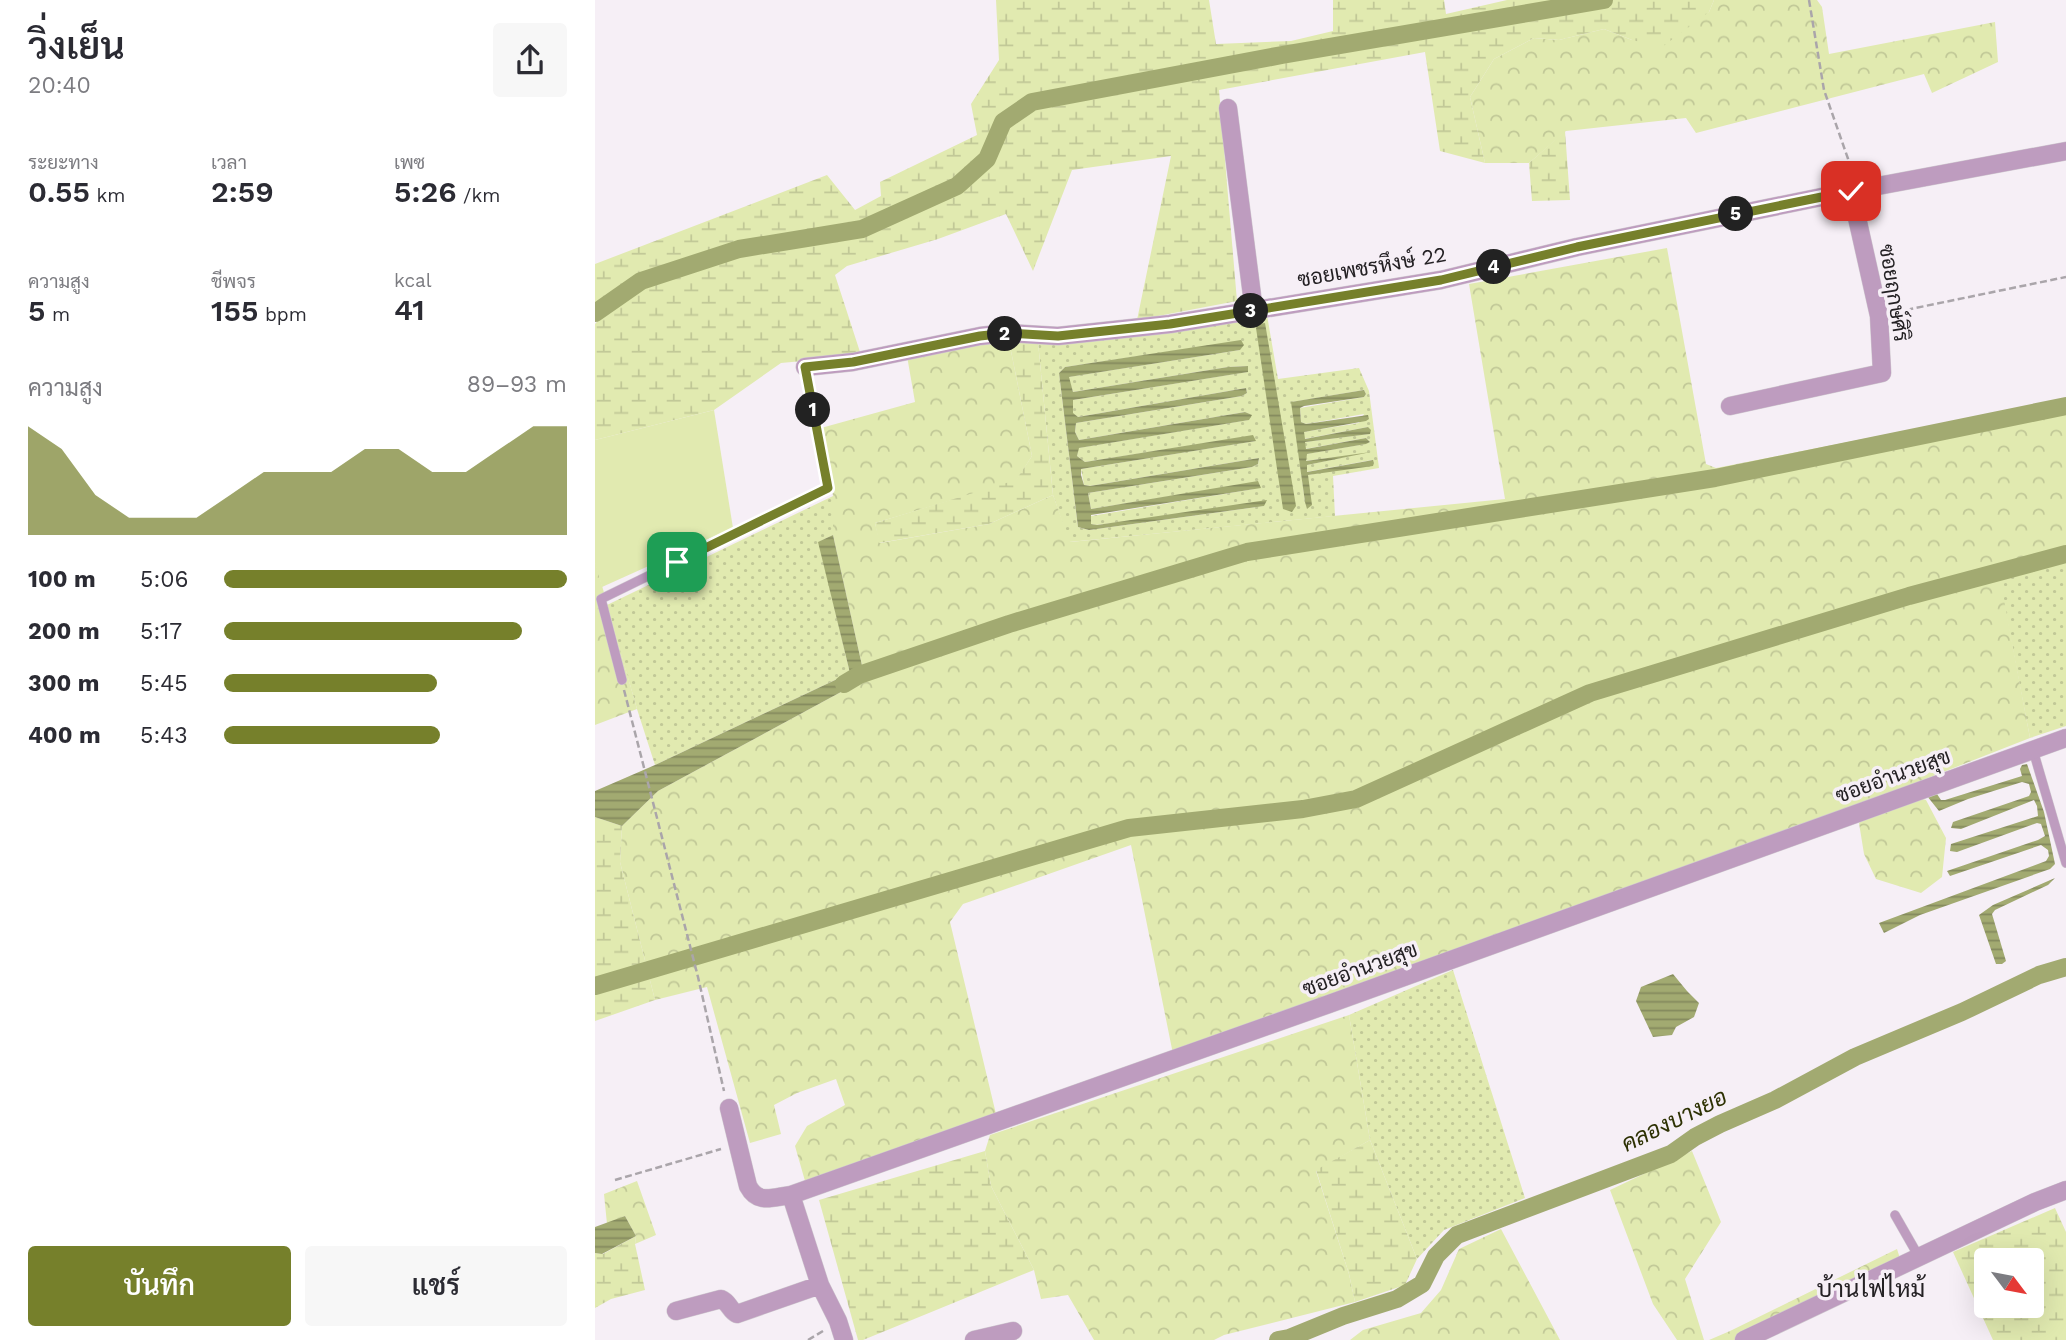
<!DOCTYPE html>
<html lang="th">
<meta charset="utf-8">
<style>
body{margin:0;font-family:"Work Sans",Sarabun,sans-serif;background:#f7f7f7;color:#2b2b33;height:100vh;display:flex;flex-direction:column;font-size:26px;white-space:nowrap}
*{box-sizing:border-box;margin:0}
p{font-size:23px;color:#7c7c81}
.icon{flex:none;width:38px;height:38px;fill:none;stroke:currentColor;stroke-width:2;stroke-linecap:round;stroke-linejoin:round}
.map{position:relative;flex:1;overflow:hidden}
.drawer{display:flex;flex-direction:column;background:#fff;width:595px}
.drawer>*{flex:none}
.needle{width:46px;rotate:122deg}
.fabs{position:absolute;left:1379px;top:1248px;display:grid;gap:14px}
.fabs a{display:grid;place-items:center;width:70px;height:70px;border-radius:7px;background:#fff;box-shadow:0 7px 28px #0002;font-size:35px}
.pin{position:absolute;display:grid;place-items:center;width:60px;height:60px;color:#fff;margin:-30px;border-radius:14px;box-shadow:0 4px 10px #0006}
.km{position:absolute;width:35px;height:35px;margin:-18px;border-radius:50%;background:#222;color:#fff;font-size:19px;line-height:35px;text-align:center}
.round{display:grid;place-items:center;flex:none;width:74px;height:74px;border-radius:7px;background:#f7f7f7}
.overview{display:flex;align-items:center;justify-content:space-between;height:119px;padding:0 28px}
h1{font-size:38px;font-weight:600;line-height:52px}
.metrics{display:grid;grid-template-columns:repeat(3,1fr);gap:10px;height:119px;padding:7px 28px}
.metrics div{display:grid;align-content:center}
.metrics b{font-size:30px;font-weight:600}
.metrics small{font-size:19px;font-weight:400}
.metrics p{font-size:19px}
.chart{height:196px;padding:14px 28px}
.chart p{display:flex;justify-content:space-between}
.chart svg{width:100%;height:126px;margin-top:7px;fill:#76802b;opacity:.7}
.button{display:flex;gap:14px;margin-top:auto;padding:14px 28px}
.button a{flex:1;height:80px;border-radius:7px;background:#76802b;color:#fff;font-size:28px;font-weight:600;line-height:80px;text-align:center}
.button a+a{background:#f7f7f7;color:#2b2b33}
ul{padding:0 28px;list-style:none;font-size:23px}
li{display:grid;grid-template-columns:112px 84px 1fr;align-items:center;height:52px}
li i{height:18px;border-radius:9px;background:#76802b}
main{display:flex;flex:1;min-height:0}
.map>svg:first-child{display:block}
.grass{fill:url(#grass-dots);fill-rule:evenodd}
.forest{fill:url(#forest-crowns)}
.wetland{fill:url(#wetland-marsh);fill-rule:evenodd}
.park{fill:#e1eab0}
.water{fill:url(#water-rules)}
.lines{fill:none;stroke-linecap:round;stroke-linejoin:round}
.canal{stroke:#a2aa71;stroke-width:18}
.lane-casing{stroke:#d0cad0;stroke-width:10}
.street-casing{stroke:#d0cad0;stroke-width:19}
.path{stroke:#aaa5aa;stroke-width:2.5;stroke-dasharray:7 3.5;stroke-linecap:butt}
.lane{stroke:#be9cbf;stroke-width:9}
.street{stroke:#be9cbf;stroke-width:18}
.route-casing{stroke:#fff;stroke-width:14}
.route{stroke:#76802b;stroke-width:9}
.labels{text-anchor:middle;stroke-width:7;stroke-linejoin:round;paint-order:stroke}
.street-label{font-size:21px;fill:#242124;stroke:#f6eff6}
.water-label{font-size:23px;font-style:italic;fill:#2d3103;stroke:#f6eff6}
.quarter-label{font-size:24px;fill:#242124;stroke:#f6eff6}
</style>
<main>
<section class="drawer">
<div class="overview"><div><h1>วิ่งเย็น</h1><p>20:40</p></div><a class="round"><svg class="icon" aria-label="share" viewBox="0 0 24 24"><path d="M12 15V3M7 8l5-5 5 5M5 13v7h14v-7"/></svg></a></div>
<div class="metrics">
<div><p>ระยะทาง</p><b>0.55<small> km</small></b></div>
<div><p>เวลา</p><b>2:59</b></div>
<div><p>เพซ</p><b>5:26<small> /km</small></b></div>
</div>
<div class="metrics">
<div><p>ความสูง</p><b>5<small> m</small></b></div>
<div><p>ชีพจร</p><b>155<small> bpm</small></b></div>
<div><p>kcal</p><b>41</b></div>
</div>
<div class="chart"><p><span>ความสูง</span>89–93 m</p>
<svg viewBox="0 0 160 44" preserveAspectRatio="none"><path d="M0 44V6L10 14L20 30L30 38L40 38L50 38L60 30L70 22L80 22L90 22L100 14L110 14L120 22L130 22L140 14L150 6L160 6V44z"/></svg>
</div>
<ul>
<li><b>100 m</b>5:06<i style="width:100%"></i></li>
<li><b>200 m</b>5:17<i style="width:87%"></i></li>
<li><b>300 m</b>5:45<i style="width:62%"></i></li>
<li><b>400 m</b>5:43<i style="width:63%"></i></li>
</ul>
<div class="button"><a>บันทึก</a><a>แชร์</a></div>
</section>
<div class="map">
<svg width="1471" height="1340" viewBox="0 0 1471 1340">
<defs>
<pattern id="grass-dots" width="8" height="8" patternUnits="userSpaceOnUse" patternTransform="scale(1.75)"><rect width="8" height="8" fill="#e1eab0"/><path d="M2 2h.1M6 6h.1" fill="none" stroke="#c1c897" stroke-width="1.8" stroke-linecap="round"/></pattern>
<pattern id="forest-crowns" width="20" height="18" patternUnits="userSpaceOnUse" patternTransform="scale(1.75)"><rect width="20" height="18" fill="#e1eab0"/><path d="M2 6a3 3 0 1 1 6 0M12 15a3 3 0 1 1 6 0" fill="none" stroke="#c1c897"/></pattern>
<pattern id="wetland-marsh" width="20" height="14" patternUnits="userSpaceOnUse" patternTransform="scale(1.75)"><rect width="20" height="14" fill="#e1eab0"/><path d="M1 5h8M5 5V1M11 12h8M15 12V8" fill="none" stroke="#c1c897"/></pattern>
<pattern id="water-rules" width="6" height="5" patternUnits="userSpaceOnUse" patternTransform="scale(1.75)"><rect width="6" height="5" fill="#a2aa71"/><path d="M0 2.5h6" fill="none" stroke="#848a5d"/></pattern>
</defs>
<rect width="100%" height="100%" fill="#f6eff6"/>
<path class="grass" d="M 672,315 L 683,379 L 764,368 L 774,391 L 784,468 L 738,476 L 740,516 L 474,542 L 458,495 L 443,342 ZM 646,341 L 645,350 L 473,377 L 478,392 L 633,367 L 652,366 L 652,372 L 478,400 L 478,414 L 483,417 L 651,388 L 652,393 L 647,396 L 481,423 L 480,432 L 484,440 L 650,412 L 656,415 L 653,420 L 483,448 L 482,456 L 490,462 L 657,436 L 660,441 L 486,469 L 489,485 L 495,486 L 664,458 L 663,464 L 657,467 L 493,493 L 496,509 L 663,482 L 659,489 L 496,516 L 496,524 L 501,525 L 669,506 L 494,530 L 483,527 L 464,373 L 470,367 ZM 769,390 L 771,394 L 769,397 L 705,408 L 706,422 L 711,424 L 769,414 L 764,423 L 708,432 L 709,439 L 773,427 L 774,434 L 709,442 L 710,449 L 771,438 L 775,442 L 770,444 L 711,454 L 710,461 L 759,455 L 712,465 L 711,472 L 777,460 L 779,463 L 713,475 L 710,502 L 697,402 Z
M 238,496 L 238,535 L 224,542 L 255,673 L 60,765 L 42,709 L 12,605 Z
M 1471,557 L 1471,726 L 1435,738 L 1404,577 Z
M 858,970 L 930,1198 L 849,1230 L 822,1259 L 775,1140 L 754,1015 Z"/>
<path class="forest" d="M 1119,0 L 1222,0 L 1227,7 L 1234,54 L 1400,22 L 1403,62 L 1337,93 L 1329,74 L 1101,133 L 1091,118 L 971,131 L 934,163 L 890,163 L 875,97 L 899,59 L 939,38 L 964,40 L 1009,29 L 1037,40 L 1114,12 Z
M 1072,248 L 1111,464 L 1121,468 L 1471,399 L 1471,557 L 1405,578 L 1435,738 L 1310,787 L 578,1054 L 536,845 L 368,904 L 355,922 L 401,1114 L 210,1181 L 200,1146 L 212,1126 L 250,1105 L 241,1079 L 202,1093 L 179,1105 L 186,1134 L 155,1143 L 112,987 L 60,1000 L 25,862 L 27,826 L 63,791 L 270,679 L 238,535 L 238,496 L 226,428 L 320,402 L 312,356 L 414,341 L 437,456 L 421,481 L 280,523 L 285,543 L 394,524 L 458,495 L 475,542 L 910,499 L 874,284 Z
M 0,561 L 42,709 L 0,725 Z
M 1321,797 L 1331,800 L 1351,838 L 1347,877 L 1326,893 L 1281,879 L 1269,854 L 1264,823 L 1271,814 Z
M 754,1015 L 775,1140 L 721,1171 L 754,1274 L 760,1302 L 629,1335 L 619,1340 L 499,1340 L 473,1295 L 446,1299 L 439,1270 L 396,1186 L 390,1151 L 395,1135 Z
M 1097,1151 L 1126,1222 L 1090,1279 L 1109,1340 L 1082,1340 L 1058,1304 L 1015,1190 Z
M 42,1181 L 61,1235 L 40,1244 L 41,1236 L 30,1216 L 12,1224 L 9,1194 Z
M 906,1229 L 965,1340 L 755,1340 L 768,1330 L 826,1313 L 846,1290 L 864,1249 Z
M 1302,1249 L 1309,1271 L 1166,1340 L 1114,1340 L 1135,1331 Z"/>
<path class="wetland" d="M 401,0 L 614,0 L 621,44 L 696,41 L 738,31 L 738,0 L 849,0 L 851,14 L 912,0 L 1119,0 L 1114,12 L 1067,47 L 1037,40 L 1009,29 L 964,40 L 939,38 L 899,59 L 875,97 L 890,163 L 845,151 L 830,52 L 624,90 L 642,301 L 542,320 L 576,156 L 477,170 L 438,271 L 411,214 L 343,239 L 252,266 L 240,275 L 265,352 L 229,359 L 186,363 L 119,410 L 0,440 L 0,324 L 6,317 L 0,313 L 0,264 L 232,175 L 260,210 L 286,196 L 285,182 L 382,135 L 376,104 L 404,60 Z
M 970,131 L 975,200 L 937,201 L 934,163 Z
M 414,341 L 443,342 L 458,495 L 394,524 L 284,543 L 280,523 L 421,480 L 437,456 Z
M 0,817 L 27,826 L 25,862 L 60,1000 L 0,1021 Z
M 775,1140 L 822,1259 L 810,1285 L 760,1302 L 754,1274 L 721,1170 Z
M 390,1151 L 396,1186 L 439,1270 L 268,1340 L 263,1340 L 224,1200 Z
M 1460,1208 L 1471,1232 L 1471,1340 L 1398,1340 L 1358,1252 ZM 1391,1260 L 1437,1260 L 1437,1306 L 1391,1306 Z
M 41,1236 L 40,1244 L 50,1290 L 16,1299 L 0,1308 L 0,1253 L 8,1254 Z"/>
<path class="park" d="M 119,410 L 138,528 L 7,587 L 0,563 L 0,440 Z"/>
<path class="water" d="M 670,323 L 701,506 L 697,512 L 688,509 L 661,328 L 663,324 Z
M 646,340 L 649,345 L 645,350 L 474,377 L 478,392 L 633,367 L 653,366 L 653,372 L 478,400 L 478,413 L 483,417 L 651,388 L 652,393 L 647,396 L 481,423 L 480,432 L 484,440 L 650,412 L 657,415 L 654,420 L 484,448 L 482,456 L 490,462 L 658,435 L 661,441 L 486,469 L 486,475 L 489,485 L 495,486 L 664,458 L 663,464 L 657,467 L 493,493 L 496,509 L 663,481 L 666,488 L 496,515 L 496,524 L 502,525 L 672,500 L 669,506 L 494,530 L 483,527 L 464,373 L 470,367 Z
M 769,390 L 771,394 L 769,397 L 709,406 L 705,408 L 706,422 L 711,424 L 773,415 L 774,419 L 771,421 L 709,432 L 710,439 L 773,427 L 776,430 L 775,434 L 710,442 L 711,449 L 771,438 L 775,442 L 771,444 L 712,454 L 711,461 L 776,452 L 712,465 L 712,472 L 778,460 L 779,463 L 778,466 L 713,475 L 717,505 L 712,509 L 710,502 L 696,402 Z
M 238,535 L 270,679 L 63,791 L 27,826 L 0,817 L 0,791 L 60,765 L 255,673 L 223,542 Z
M 1432,764 L 1449,812 L 1460,864 L 1455,869 L 1325,915 L 1289,933 L 1284,923 L 1451,861 L 1454,856 L 1453,850 L 1446,845 L 1355,876 L 1352,871 L 1443,840 L 1450,836 L 1446,824 L 1442,823 L 1362,852 L 1355,851 L 1356,844 L 1443,816 L 1442,806 L 1439,800 L 1366,829 L 1356,828 L 1358,822 L 1434,796 L 1436,792 L 1434,784 L 1427,782 L 1373,799 L 1344,811 L 1332,796 L 1342,794 L 1346,800 L 1350,800 L 1427,776 L 1425,769 L 1427,765 Z
M 1460,878 L 1453,885 L 1400,910 L 1397,914 L 1411,961 L 1407,964 L 1401,964 L 1384,915 L 1398,905 Z
M 1078,974 L 1092,991 L 1104,1003 L 1099,1017 L 1081,1027 L 1077,1035 L 1058,1037 L 1041,1001 L 1046,987 Z
M 30,1216 L 41,1236 L 7,1254 L 0,1253 L 0,1227 Z"/>
<g class="lines">
<path class="canal" d="M 0,313 L 46,281 L 144,249 L 267,229 L 362,186 L 392,159 L 408,122 L 437,102 L 687,55 L 1009,0
M 249,684 L 264,675 L 414,624 L 652,552 L 1120,478 L 1471,406
M 0,986 L 534,828 L 708,809 L 761,799 L 995,693 L 1314,596 L 1471,554
M 683,1340 L 694,1338 L 748,1316 L 802,1299 L 827,1284 L 841,1256 L 862,1235 L 1076,1154 L 1100,1137 L 1125,1124 L 1180,1100 L 1260,1057 L 1367,1012 L 1444,975 L 1471,967"/>
<g class="lane-casing">
<path id="lane" d="M 27,680 L 6,599 L 233,488 L 210,367
M 1438,750 L 1471,863
M 1300,1215 L 1324,1257"/>
</g>
<g class="street-casing">
<path id="street" d="M 633,108 L 659,311
M 210,367 L 258,362 L 385,336 L 412,333 L 463,336 L 575,324 L 846,280 L 982,247 L 1256,191 L 1471,151
M 1135,406 L 1287,373 L 1284,316 L 1256,191
M 134,1108 L 153,1186 C 163,1205 178,1197 196,1195 L 734,1004 L 1471,738
M 196,1195 L 225,1285 L 243,1321 L 249,1340
M 81,1311 L 126,1299 C 134,1302 135,1311 142,1314 L 225,1285
M 379,1340 L 418,1331
M 1149,1340 L 1440,1202 L 1471,1190"/>
</g>
<path class="path" d="M 1214,0 L 1229,90 L 1258,173
M 1301,312 L 1471,277
M 29,690 L 103,977 L 129,1091
M 20,1180 L 126,1149
M 213,1340 L 228,1331"/>
<use href="#lane" class="lane"/>
<use href="#street" class="street"/>
</g>
<g class="lines">
<g class="route-casing">
<path id="route" d="M 82,562 L 233,488 L 210,367 L 258,362 L 385,336 L 412,333 L 463,336 L 575,324 L 846,280 L 982,247 L 1256,191"/>
</g>
<use href="#route" class="route"/>
</g>
<g class="labels">
<g class="street-label">
<text transform="translate(777 267) rotate(-10)" y="7">ซอยเพชรหึงษ์ 22</text>
<text transform="translate(1299 293) rotate(81)" y="7">ซอยฤกษ์ศิริ</text>
<text transform="translate(1298 776) rotate(-20)" y="7">ซอยอำนวยสุข</text>
<text transform="translate(765 969) rotate(-20)" y="7">ซอยอำนวยสุข</text>
</g>
<g class="water-label">
<text transform="translate(1079 1120) rotate(-26)" y="8">คลองบางยอ</text>
</g>
<g class="quarter-label">
<text x="1276" y="1297">บ้านไฟไหม้</text>
</g>
</g>
</svg>
<div class="fabs">
<a><svg class="needle" viewBox="-14 -14 28 28"><path d="M0-13l5 13h-10z" fill="#e53935"/><path d="M0 13l5-13h-10z" fill="#7c7c81"/></svg></a>
</div>
<div class="pin" style="left:82px;top:562px;background:#1e9e55"><svg class="icon" aria-label="arrive" viewBox="0 0 24 24"><path d="M6 21V4h12l-3 4 3 4H6"/></svg></div>
<div class="pin" style="left:1256px;top:191px;background:#d93025"><svg class="icon" aria-label="check" viewBox="0 0 24 24"><path d="M5 12l5 5 9-10"/></svg></div>
<b class="km" style="left:218px;top:410px">1</b>
<b class="km" style="left:410px;top:334px">2</b>
<b class="km" style="left:656px;top:311px">3</b>
<b class="km" style="left:899px;top:267px">4</b>
<b class="km" style="left:1141px;top:214px">5</b>
</div>
</main>
